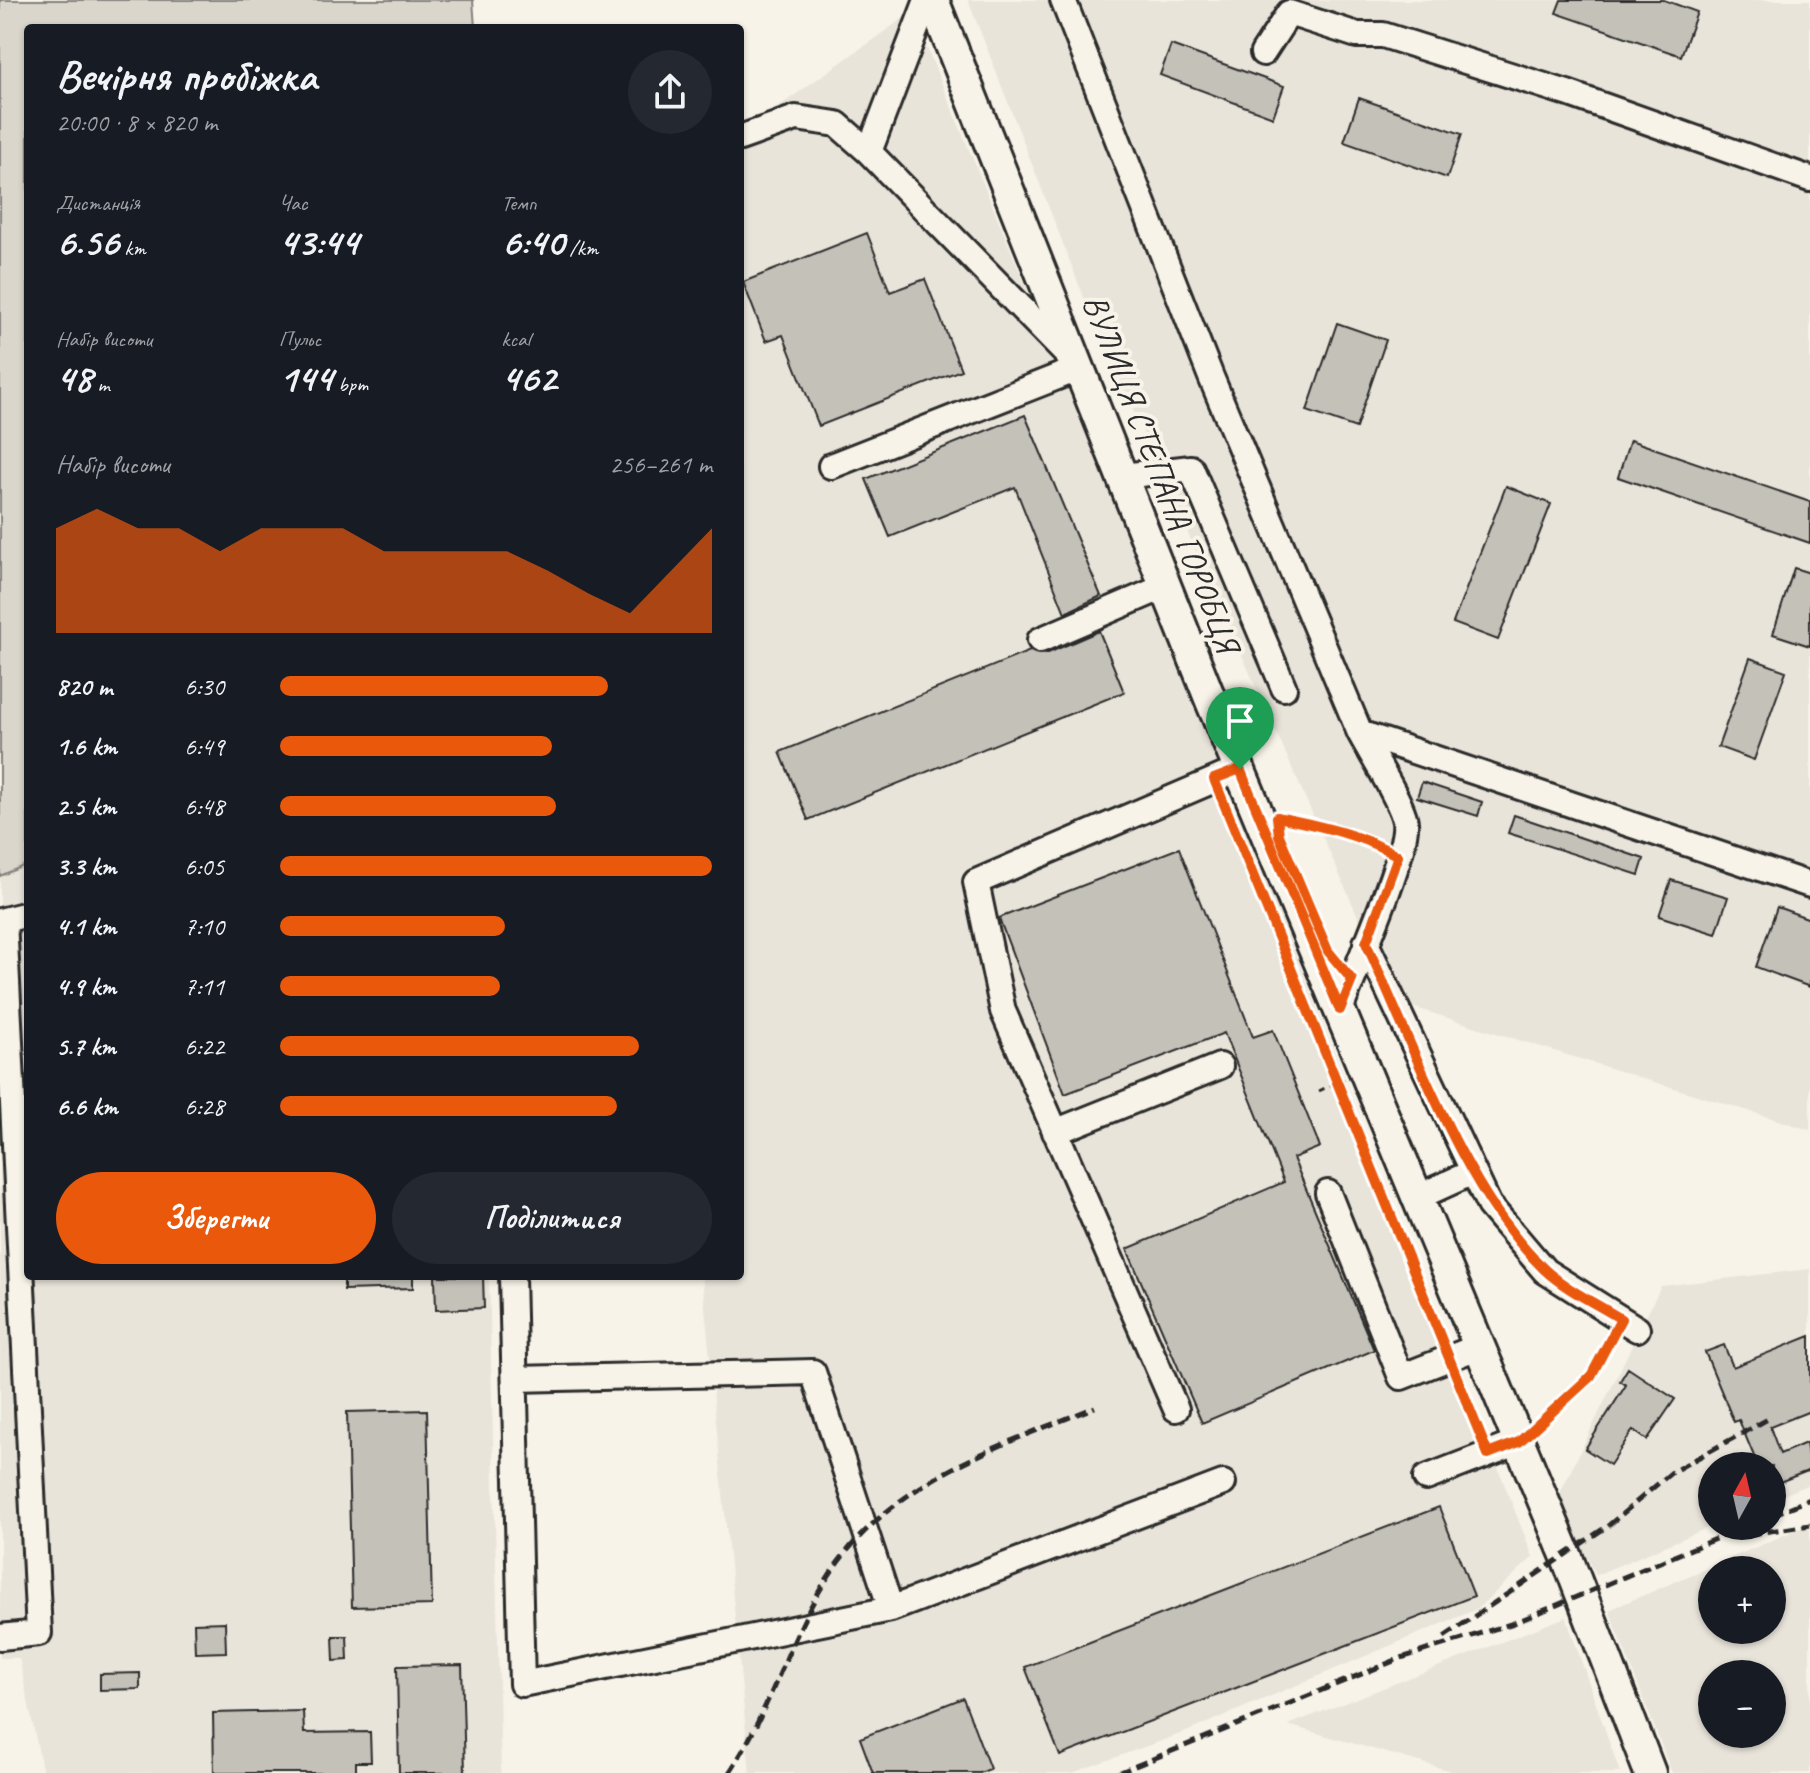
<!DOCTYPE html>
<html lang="uk">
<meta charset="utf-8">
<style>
body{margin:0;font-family:Caveat,sans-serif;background:#242831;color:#f1f3f6;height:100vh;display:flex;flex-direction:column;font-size:30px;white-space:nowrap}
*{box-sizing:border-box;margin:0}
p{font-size:26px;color:#9ea1a6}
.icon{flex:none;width:44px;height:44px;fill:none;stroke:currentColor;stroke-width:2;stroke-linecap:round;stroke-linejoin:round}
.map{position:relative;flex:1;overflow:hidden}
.side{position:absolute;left:24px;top:24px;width:720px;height:1256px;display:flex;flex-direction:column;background:#171b24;border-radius:8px;box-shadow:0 2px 6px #0004}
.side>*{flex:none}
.needle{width:52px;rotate:8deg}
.buttons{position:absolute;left:1698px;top:1452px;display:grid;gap:16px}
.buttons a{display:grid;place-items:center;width:88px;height:88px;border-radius:50%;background:#171b24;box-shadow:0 2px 6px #0004;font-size:40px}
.pin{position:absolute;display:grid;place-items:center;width:68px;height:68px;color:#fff;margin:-82px -34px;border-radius:50% 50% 50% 0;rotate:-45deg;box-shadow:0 0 8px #0007}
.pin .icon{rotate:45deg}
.round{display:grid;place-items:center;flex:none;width:84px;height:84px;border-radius:42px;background:#242831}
.headline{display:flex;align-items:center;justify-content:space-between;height:136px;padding:0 32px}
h1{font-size:44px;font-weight:600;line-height:60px}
.figures{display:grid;grid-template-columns:repeat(3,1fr);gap:12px;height:136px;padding:8px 32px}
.figures div{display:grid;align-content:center}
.figures b{font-size:40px;font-weight:600}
.figures small{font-size:22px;font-weight:400}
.figures p{font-size:22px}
.chart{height:224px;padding:16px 32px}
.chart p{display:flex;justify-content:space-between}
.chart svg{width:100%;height:144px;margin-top:8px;fill:#ea580c;opacity:.7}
.cta{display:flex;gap:16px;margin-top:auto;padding:16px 32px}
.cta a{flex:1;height:92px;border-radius:48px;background:#ea580c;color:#fff;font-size:32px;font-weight:600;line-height:92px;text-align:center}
.cta a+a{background:#242831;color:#f1f3f6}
ul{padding:0 32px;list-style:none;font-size:26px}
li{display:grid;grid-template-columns:128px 96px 1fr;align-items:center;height:60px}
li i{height:20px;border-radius:10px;background:#ea580c}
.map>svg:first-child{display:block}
.built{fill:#e8e4da;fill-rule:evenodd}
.green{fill:#dad6cc;stroke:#82807c;stroke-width:2}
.building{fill:#c4c1b9;stroke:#2b2b2b;stroke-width:2}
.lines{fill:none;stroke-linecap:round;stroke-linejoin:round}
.minor-casing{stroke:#2b2b2b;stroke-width:30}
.major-casing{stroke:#2b2b2b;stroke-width:36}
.path{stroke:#2b2b2b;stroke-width:3;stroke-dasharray:6 6;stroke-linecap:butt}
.minor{stroke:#f7f3e8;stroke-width:24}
.major{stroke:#f7f3e8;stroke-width:30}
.rail{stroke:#2b2b2b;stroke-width:5;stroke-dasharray:12 6;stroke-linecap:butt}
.route-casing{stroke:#fff;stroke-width:16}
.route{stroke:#ea580c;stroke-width:10}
.labels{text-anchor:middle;stroke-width:8;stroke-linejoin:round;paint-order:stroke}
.street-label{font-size:34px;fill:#2b2b2b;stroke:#f7f3e8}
</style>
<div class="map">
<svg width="1810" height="1773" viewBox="0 0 1810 1773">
<rect width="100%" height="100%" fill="#f7f3e8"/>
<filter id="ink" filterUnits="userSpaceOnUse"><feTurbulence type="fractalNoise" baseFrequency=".0125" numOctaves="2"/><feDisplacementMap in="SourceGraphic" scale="16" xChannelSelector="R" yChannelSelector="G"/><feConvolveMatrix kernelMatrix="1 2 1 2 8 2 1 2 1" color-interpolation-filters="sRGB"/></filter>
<g filter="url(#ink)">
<path class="built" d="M 968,0 L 1810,0 L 1810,1130 L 1396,1002 L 1090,313 Z
M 912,12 L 1157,602 L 1533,1557 L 1477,1609 L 1186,1732 L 1072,1773 L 750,1773 L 702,1276 L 740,1276 L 740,757 L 747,753 L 740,726 L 740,134 Z
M 28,864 L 28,1276 L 489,1276 L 501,1773 L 43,1773 L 19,1658 L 0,1658 L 0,876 Z
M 1810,1269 L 1810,1484 L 1772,1500 L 1772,1466 L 1712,1466 L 1712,1526 L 1596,1575 L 1557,1499 L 1661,1286 Z
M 1810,1524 L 1810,1773 L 1672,1773 L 1609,1610 ZM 1772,1570 L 1772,1630 L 1712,1630 L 1712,1570 ZM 1772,1674 L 1772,1734 L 1712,1734 L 1712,1674 Z
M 1566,1617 L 1620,1773 L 1458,1773 L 1288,1725 Z"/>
<path class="green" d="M 0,0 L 473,0 L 475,28 L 28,28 L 28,864 L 0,876 Z"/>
<path class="building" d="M 1561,0 L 1664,0 L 1697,12 L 1681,56 L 1556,13 Z
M 1171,45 L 1284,86 L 1273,117 L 1160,75 Z
M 1359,98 L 1462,134 L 1447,178 L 1344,142 Z
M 867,233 L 890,292 L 925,279 L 961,370 L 819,426 L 783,335 L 766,341 L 743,282 Z
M 1337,323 L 1386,340 L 1356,428 L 1307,411 Z
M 1025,415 L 1101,596 L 1065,613 L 1015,487 L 890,537 L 866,479 Z
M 1630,440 L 1810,502 L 1810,543 L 1618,477 Z
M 1506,486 L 1551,504 L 1498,640 L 1453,623 Z
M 1794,568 L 1810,573 L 1810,646 L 1773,634 Z
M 1099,631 L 1124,692 L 808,820 L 780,752 L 1030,651 L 1046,654 Z
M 1750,658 L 1786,671 L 1754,760 L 1718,747 Z
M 1422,782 L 1482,802 L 1478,816 L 1417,797 Z
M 1514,815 L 1644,859 L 1639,875 L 1508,833 Z
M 1179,848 L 1253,1037 L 1273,1030 L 1320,1147 L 1293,1158 L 1374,1350 L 1202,1423 L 1127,1249 L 1284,1182 L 1224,1033 L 1065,1094 L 999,918 Z
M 1671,880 L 1728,897 L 1716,934 L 1659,916 Z
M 1777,907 L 1810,919 L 1810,987 L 1756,967 Z
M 344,1276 L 413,1276 L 413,1288 L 344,1290 Z
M 435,1276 L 483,1276 L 484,1308 L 436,1310 Z
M 1810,1336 L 1810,1411 L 1770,1427 L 1780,1454 L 1806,1443 L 1810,1470 L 1772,1485 L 1772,1466 L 1758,1466 L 1739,1420 L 1734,1422 L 1705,1352 L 1724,1345 L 1733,1367 Z
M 1628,1368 L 1675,1399 L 1647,1440 L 1633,1430 L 1610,1465 L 1585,1449 L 1626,1385 L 1620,1381 Z
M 427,1410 L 432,1605 L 352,1607 L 347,1412 Z
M 1439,1507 L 1474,1596 L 1060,1756 L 1025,1667 Z
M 225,1622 L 226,1652 L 195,1653 L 194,1623 Z
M 333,1636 L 347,1636 L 348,1660 L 334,1661 Z
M 462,1665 L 465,1773 L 399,1773 L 397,1666 Z
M 140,1673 L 140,1689 L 100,1690 L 100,1674 Z
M 963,1698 L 990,1769 L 980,1773 L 873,1773 L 860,1738 Z
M 303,1711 L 304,1733 L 370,1732 L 371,1762 L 356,1762 L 356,1773 L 214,1773 L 213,1713 Z"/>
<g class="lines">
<g class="minor-casing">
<path id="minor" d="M 1063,0 L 1211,377 L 1360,733 L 1810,885
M 1263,53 L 1289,13 L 1357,35 L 1383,35 L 1567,93 L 1810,179
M 740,138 L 796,118 L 837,124 L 869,152 L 927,0
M 831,466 L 1080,368 L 869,152
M 1123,476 L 1191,468 L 1284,688
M 1040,640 L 1166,586
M 0,921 L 28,914
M 1366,943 L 1489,1205 L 1545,1271 L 1637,1329
M 1340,1010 C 1353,976 1409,850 1405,822 C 1403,804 1370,752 1360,733
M 1055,1132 L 1220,1066
M 1328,1193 L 1401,1377 L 1480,1346
M 1418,1197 L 1473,1172
M 512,1276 L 522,1684 L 891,1609 L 813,1372 L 515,1379
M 1176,1409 L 1003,1011 L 976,882 L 1240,769
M 1426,1478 L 1519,1442
M 891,1609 L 1223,1483
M 0,1637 L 39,1633 L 4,920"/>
</g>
<g class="major-casing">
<path id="major" d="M 933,0 L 1211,701 L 1566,1555 L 1650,1773"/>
</g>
<path class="path" d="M 1222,797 L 1441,1339
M 1287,819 L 1345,832 L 1379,845
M 1319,1091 L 1344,1079
M 1456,1376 L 1480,1435
M 1537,1426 L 1591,1376 L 1611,1338"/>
<use href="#minor" class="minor"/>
<use href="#major" class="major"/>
<path class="rail" d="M 1772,1515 L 1810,1499
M 1731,1537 L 1810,1525
M 1444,1637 L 1609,1525 L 1672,1472 L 1768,1419
M 729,1773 C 770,1712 788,1639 828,1577 C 890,1481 995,1448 1095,1407
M 1118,1773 L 1401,1658 L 1514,1623 L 1746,1526"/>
</g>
</g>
<g class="lines" filter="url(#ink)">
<g class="route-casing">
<path id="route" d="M 1240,769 L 1340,1010 L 1352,980 L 1328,951 L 1279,835 L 1277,817 C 1320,826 1360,834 1398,856 L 1366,943 C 1412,1043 1465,1194 1544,1269 C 1565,1289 1597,1304 1621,1319 L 1591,1376 L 1519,1442 L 1488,1454 L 1214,779 Z"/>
</g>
<use href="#route" class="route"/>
</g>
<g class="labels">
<g class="street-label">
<text transform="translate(1162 473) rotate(69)" y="12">ВУЛИЦЯ СТЕПАНА ГОРОБЦЯ</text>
</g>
</g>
</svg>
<div class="buttons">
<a><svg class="needle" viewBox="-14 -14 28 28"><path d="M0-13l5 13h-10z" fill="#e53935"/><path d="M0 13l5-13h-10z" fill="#9ea1a6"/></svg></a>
<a>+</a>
<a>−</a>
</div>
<div class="pin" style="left:1240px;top:769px;background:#1e9e55"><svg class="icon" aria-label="arrive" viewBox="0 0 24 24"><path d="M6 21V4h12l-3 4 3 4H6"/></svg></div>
<section class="side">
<div class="headline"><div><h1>Вечірня пробіжка</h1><p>20:00 · 8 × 820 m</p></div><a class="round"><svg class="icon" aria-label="share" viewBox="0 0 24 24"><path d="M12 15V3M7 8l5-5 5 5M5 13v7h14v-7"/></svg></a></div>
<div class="figures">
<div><p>Дистанція</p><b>6.56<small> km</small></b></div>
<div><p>Час</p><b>43:44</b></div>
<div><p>Темп</p><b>6:40<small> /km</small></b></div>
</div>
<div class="figures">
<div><p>Набір висоти</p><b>48<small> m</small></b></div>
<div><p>Пульс</p><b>144<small> bpm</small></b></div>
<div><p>kcal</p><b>462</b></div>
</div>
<div class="chart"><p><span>Набір висоти</span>256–261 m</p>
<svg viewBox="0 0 160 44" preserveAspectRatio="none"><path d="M0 44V12L10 6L20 12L30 12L40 19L50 12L60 12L70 12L80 19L90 19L100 19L110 19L120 25L130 32L140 38L150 25L160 12V44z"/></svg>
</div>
<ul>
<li><b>820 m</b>6:30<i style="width:76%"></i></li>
<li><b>1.6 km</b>6:49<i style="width:63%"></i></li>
<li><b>2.5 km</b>6:48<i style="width:64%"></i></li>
<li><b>3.3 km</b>6:05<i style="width:100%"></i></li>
<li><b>4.1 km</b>7:10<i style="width:52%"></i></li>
<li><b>4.9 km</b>7:11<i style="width:51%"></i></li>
<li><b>5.7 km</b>6:22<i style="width:83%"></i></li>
<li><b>6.6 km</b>6:28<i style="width:78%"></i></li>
</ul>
<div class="cta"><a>Зберегти</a><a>Поділитися</a></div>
</section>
</div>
